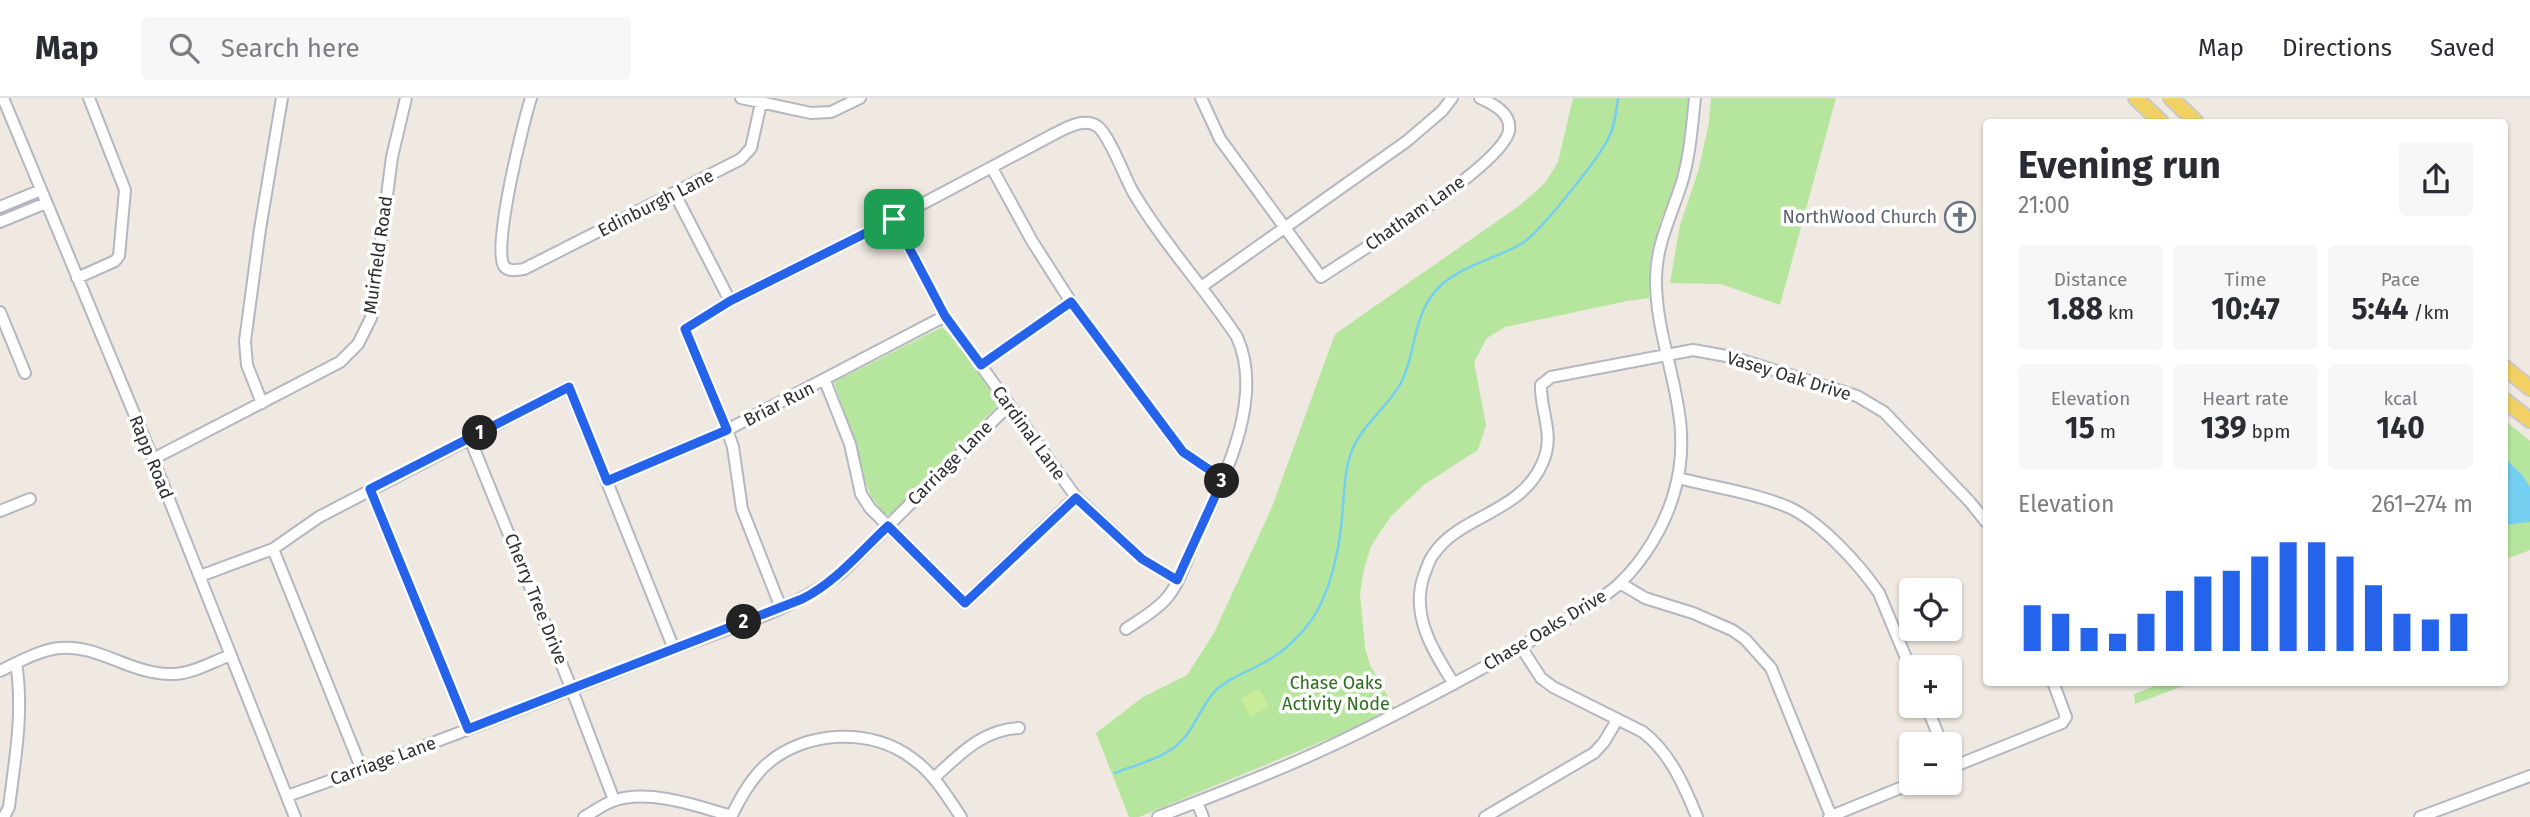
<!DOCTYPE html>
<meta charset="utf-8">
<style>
body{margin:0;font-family:"Fira Sans",sans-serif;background:#f7f7f7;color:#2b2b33;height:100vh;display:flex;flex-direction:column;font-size:26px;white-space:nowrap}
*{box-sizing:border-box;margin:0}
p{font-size:23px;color:#7c7c81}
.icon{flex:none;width:38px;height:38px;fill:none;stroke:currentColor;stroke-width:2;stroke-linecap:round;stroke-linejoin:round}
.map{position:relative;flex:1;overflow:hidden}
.details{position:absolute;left:1983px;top:21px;width:525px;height:567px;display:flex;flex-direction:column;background:#fff;border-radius:7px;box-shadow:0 2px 5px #0004}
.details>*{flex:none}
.tools{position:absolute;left:1899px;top:480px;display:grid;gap:14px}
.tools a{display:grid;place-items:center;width:63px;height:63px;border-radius:7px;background:#fff;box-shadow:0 2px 5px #0004;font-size:35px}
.pin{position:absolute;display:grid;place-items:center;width:60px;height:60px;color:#fff;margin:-30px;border-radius:14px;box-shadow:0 4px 10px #0006}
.km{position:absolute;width:35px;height:35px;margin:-18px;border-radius:50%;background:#222;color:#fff;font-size:19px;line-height:35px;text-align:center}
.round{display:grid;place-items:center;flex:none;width:74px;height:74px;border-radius:7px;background:#f7f7f7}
.overview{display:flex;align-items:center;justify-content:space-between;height:119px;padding:0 35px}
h1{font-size:38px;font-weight:700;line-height:52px}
.figures{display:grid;grid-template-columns:repeat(3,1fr);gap:10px;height:119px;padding:7px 35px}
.figures div{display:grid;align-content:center;border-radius:7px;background:#f7f7f7;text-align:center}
.figures b{font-size:30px;font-weight:700}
.figures small{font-size:19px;font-weight:400}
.figures p{font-size:19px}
.chart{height:196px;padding:14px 35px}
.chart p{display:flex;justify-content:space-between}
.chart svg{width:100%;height:126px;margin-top:7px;stroke:#2563eb;stroke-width:6}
header{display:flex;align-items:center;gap:42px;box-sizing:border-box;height:98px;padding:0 35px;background:#fff;border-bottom:2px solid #e1e1e2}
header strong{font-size:33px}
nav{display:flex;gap:38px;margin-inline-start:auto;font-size:24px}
.search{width:490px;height:63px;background:#f7f7f7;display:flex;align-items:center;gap:18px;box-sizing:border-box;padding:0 24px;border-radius:7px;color:#7c7c81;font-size:26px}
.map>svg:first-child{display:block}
.green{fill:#b6e59e}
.pitch{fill:#c9ec9a}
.water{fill:#75cff0}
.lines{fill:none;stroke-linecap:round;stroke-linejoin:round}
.stream{stroke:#75cff0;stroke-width:2.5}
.minor-casing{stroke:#b4b7c1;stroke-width:14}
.major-casing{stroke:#c9c9c9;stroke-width:18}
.minor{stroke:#fff;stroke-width:10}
.major{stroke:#f2d163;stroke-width:14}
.route-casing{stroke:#fff;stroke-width:14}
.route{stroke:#2563eb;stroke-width:9}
.labels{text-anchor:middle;stroke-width:7;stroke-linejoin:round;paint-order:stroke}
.street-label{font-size:18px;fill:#2e2e2e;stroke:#fff}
.worship-label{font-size:18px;fill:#5b616d;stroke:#fff;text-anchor:end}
.park-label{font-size:18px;fill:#2c6e1b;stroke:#fff}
</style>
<header>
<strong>Map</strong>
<div class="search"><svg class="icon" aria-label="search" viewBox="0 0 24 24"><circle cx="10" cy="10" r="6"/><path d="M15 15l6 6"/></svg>Search here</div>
<nav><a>Map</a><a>Directions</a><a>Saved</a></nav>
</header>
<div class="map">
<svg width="2530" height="719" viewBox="0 0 2530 719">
<rect width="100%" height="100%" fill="#efe9e1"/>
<path class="green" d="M 1573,0 L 1688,0 L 1684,57 L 1678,81 L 1660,124 L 1650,163 L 1649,200 L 1627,203 L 1505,229 L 1487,240 L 1474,264 L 1486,327 L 1478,352 L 1425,386 L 1391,418 L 1371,448 L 1364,471 L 1360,496 L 1365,550 L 1370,567 L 1396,613 L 1139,719 L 1129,719 L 1096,635 L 1143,599 L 1187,577 L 1214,535 L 1272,409 L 1335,236 L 1519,108 L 1545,85 L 1558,64 Z
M 1711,0 L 1836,0 L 1780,207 L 1721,186 L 1670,185 L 1680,127 L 1698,74 L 1709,25 Z
M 942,229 L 958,246 L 1000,305 L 891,416 L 884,416 L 871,398 L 863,379 L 855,346 L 834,284 Z
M 2508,325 L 2530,343 L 2530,452 L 2504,462 L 2504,333 Z
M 2165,584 L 2191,585 L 2135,606 L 2134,596 Z"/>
<path class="pitch" d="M 1259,591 L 1269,609 L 1250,619 L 1241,601 Z"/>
<path class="water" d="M 2504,359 L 2523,378 L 2530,389 L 2530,424 L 2504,427 Z"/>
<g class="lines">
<path class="stream" d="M 1115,675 C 1140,665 1172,659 1188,635 C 1198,621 1204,604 1217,591 C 1232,578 1250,573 1267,563 C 1285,553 1301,537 1313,520 C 1329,495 1338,458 1341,429 C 1344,407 1343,383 1349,361 C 1357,329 1388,311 1402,283 C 1415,256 1413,224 1431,199 C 1451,169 1492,163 1521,146 C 1539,136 1598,61 1608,41 C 1615,29 1616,13 1618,0"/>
<g class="minor-casing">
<path id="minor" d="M 3,0 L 153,361 L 295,719
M 531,0 C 523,25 492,150 504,168 C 508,174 518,172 524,171 L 741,61 L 751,50 L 761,5
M 741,0 L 811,15 L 831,14 L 860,0
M 1201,0 L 1220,41 L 1321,179 C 1356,155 1501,69 1509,33 C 1512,15 1493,6 1480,0
M 992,70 L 1032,143 L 1071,204 L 1183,354 L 1223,381
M 675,96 L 730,203
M 0,109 L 41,92
M 894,121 L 945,218 L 1076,399 L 1142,461 L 1177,482
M 0,124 L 46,105
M 77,180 L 115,163 L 119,158 L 125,92 L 89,0
M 1201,189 L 1407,43 L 1442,13 L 1452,0
M 0,214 L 25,275
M 981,267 L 1071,204
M 825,283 L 850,346 L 861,396 L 870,410 L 965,505 L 1076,399
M 262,305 L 247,267 L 245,243 L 260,131 L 282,0
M 470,341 L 572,592 L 614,702
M 153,361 L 340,264 L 358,246 L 371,220 L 392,59 L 406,0
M 1678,380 C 1713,389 1755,395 1788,409 C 1820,423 1859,466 1879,495 L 1911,572
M 607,383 L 727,332 L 945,218
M 370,391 L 468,631
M 0,413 L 30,401
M 273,451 L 362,672
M 200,478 L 273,451 L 319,419 L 569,289 L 674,551
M 1620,485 L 1645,500 L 1693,515 L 1732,532 L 1745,541 L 1771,570 L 1831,718
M 781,510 L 742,411 L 733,349 L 727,332 L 685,231 L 730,203 L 894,121 L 1056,35 C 1068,29 1084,20 1097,28 C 1109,36 1125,80 1133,94 C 1163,145 1204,189 1237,239 C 1266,303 1221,386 1194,444 C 1186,463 1179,487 1165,502 C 1154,514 1139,522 1126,531
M 1521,549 L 1541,580 L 1553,589 L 1643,634 C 1670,655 1684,687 1697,719
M 0,573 C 19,564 39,552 60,550 C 99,546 132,578 175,576 C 194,575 214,563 231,557
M 1454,586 C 1433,553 1410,517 1424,477 C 1427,470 1429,462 1433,457 C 1459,417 1520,416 1542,366 C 1556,337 1540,314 1541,287 L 1551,279 L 1693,252 L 1732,259 L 1857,298 L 1884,314 L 1970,404 L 1986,424
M 1926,607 L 1942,646
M 1950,670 L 2062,625 L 2066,619 L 2053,584
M 934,680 C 960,656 982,632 1019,630
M 287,698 C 416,653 543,603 671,552 C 728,530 790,514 840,476 L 1008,308
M 1197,704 L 1203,719
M 4,719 L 9,709 C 15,660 24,614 16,565
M 584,719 C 594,714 603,706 613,703 C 647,690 698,708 731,718
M 731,719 C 740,700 751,680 767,666 C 806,632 872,629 913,661 C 934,676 947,698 961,719
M 1158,719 C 1212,698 1268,677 1320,653 C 1381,625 1441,593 1499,561 C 1524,547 1548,532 1572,518 C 1588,508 1607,498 1620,485 C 1645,461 1665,427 1674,395 C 1698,316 1655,254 1656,180 C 1656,147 1672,116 1682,84 C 1690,57 1692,28 1695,0
M 1485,719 L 1594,655 L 1604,644 L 1617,622
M 1829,719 L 1915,684
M 2420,719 L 2530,678"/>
</g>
<g class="major-casing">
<path id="major" d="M 2136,0 L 2161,24
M 2171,0 L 2196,24
M 2504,269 L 2530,290
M 2504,302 L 2530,322"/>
</g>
<use href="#minor" class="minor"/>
<use href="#major" class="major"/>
</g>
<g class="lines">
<g class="route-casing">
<path id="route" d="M 894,121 L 945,218 L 981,267 L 1071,204 L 1183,354 L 1223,381 L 1177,482 L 1142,461 L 1076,400 L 965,505 L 888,428 C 860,454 836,484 802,501 L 468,631 L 370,391 L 569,289 L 607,383 L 727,332 L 685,231 L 730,203 Z"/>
</g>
<use href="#route" class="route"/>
</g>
<defs>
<g id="church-ring" transform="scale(1.575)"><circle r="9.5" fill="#fff" stroke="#6b7280" stroke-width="1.5"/><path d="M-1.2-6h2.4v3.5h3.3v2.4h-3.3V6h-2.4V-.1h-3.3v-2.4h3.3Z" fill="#6b7280"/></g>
</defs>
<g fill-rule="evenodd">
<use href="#church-ring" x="1960" y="119"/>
</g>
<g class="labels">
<g class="street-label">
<text transform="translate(656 105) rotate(-27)" y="6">Edinburgh Lane</text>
<text transform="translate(1415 115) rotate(-35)" y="6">Chatham Lane</text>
<text transform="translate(378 157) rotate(-82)" y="6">Muirfield Road</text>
<text transform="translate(1789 278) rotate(17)" y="6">Vasey Oak Drive</text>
<text transform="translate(779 306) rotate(-27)" y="6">Briar Run</text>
<text transform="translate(1029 335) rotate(54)" y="6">Cardinal Lane</text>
<text transform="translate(151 359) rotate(68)" y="6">Rapp Road</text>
<text transform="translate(950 365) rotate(-45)" y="6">Carriage Lane</text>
<text transform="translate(536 501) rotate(68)" y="6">Cherry Tree Drive</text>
<text transform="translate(1545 532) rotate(-31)" y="6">Chase Oaks Drive</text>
<text transform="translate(383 663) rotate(-20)" y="6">Carriage Lane</text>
</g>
<g class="worship-label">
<text x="1937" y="125">NorthWood Church</text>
</g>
<g class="park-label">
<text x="1336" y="591">Chase Oaks<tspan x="1336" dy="21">Activity Node</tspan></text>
</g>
</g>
</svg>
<div class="tools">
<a><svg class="icon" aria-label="locate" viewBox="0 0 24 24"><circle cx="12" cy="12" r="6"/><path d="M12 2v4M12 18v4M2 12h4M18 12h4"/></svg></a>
<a>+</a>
<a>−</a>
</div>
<div class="pin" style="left:894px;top:121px;background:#1e9e55"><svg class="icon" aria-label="arrive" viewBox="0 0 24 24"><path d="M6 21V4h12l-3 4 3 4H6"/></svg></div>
<b class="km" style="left:480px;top:335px">1</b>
<b class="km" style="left:744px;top:524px">2</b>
<b class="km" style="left:1222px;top:383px">3</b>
<section class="details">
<div class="overview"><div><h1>Evening run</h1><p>21:00</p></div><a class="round"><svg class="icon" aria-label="share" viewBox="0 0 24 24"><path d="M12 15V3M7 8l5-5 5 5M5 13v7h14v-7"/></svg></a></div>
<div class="figures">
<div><p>Distance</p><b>1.88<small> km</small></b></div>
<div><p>Time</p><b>10:47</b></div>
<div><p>Pace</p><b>5:44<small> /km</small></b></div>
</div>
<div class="figures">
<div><p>Elevation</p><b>15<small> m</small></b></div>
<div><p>Heart rate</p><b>139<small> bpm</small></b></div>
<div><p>kcal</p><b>140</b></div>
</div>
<div class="chart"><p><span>Elevation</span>261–274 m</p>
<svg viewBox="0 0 160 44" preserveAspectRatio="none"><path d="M5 44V28M15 44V31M25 44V36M35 44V38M45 44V31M55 44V23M65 44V18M75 44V16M85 44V11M95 44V6M105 44V6M115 44V11M125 44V21M135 44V31M145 44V33M155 44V31"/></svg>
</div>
</section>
</div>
